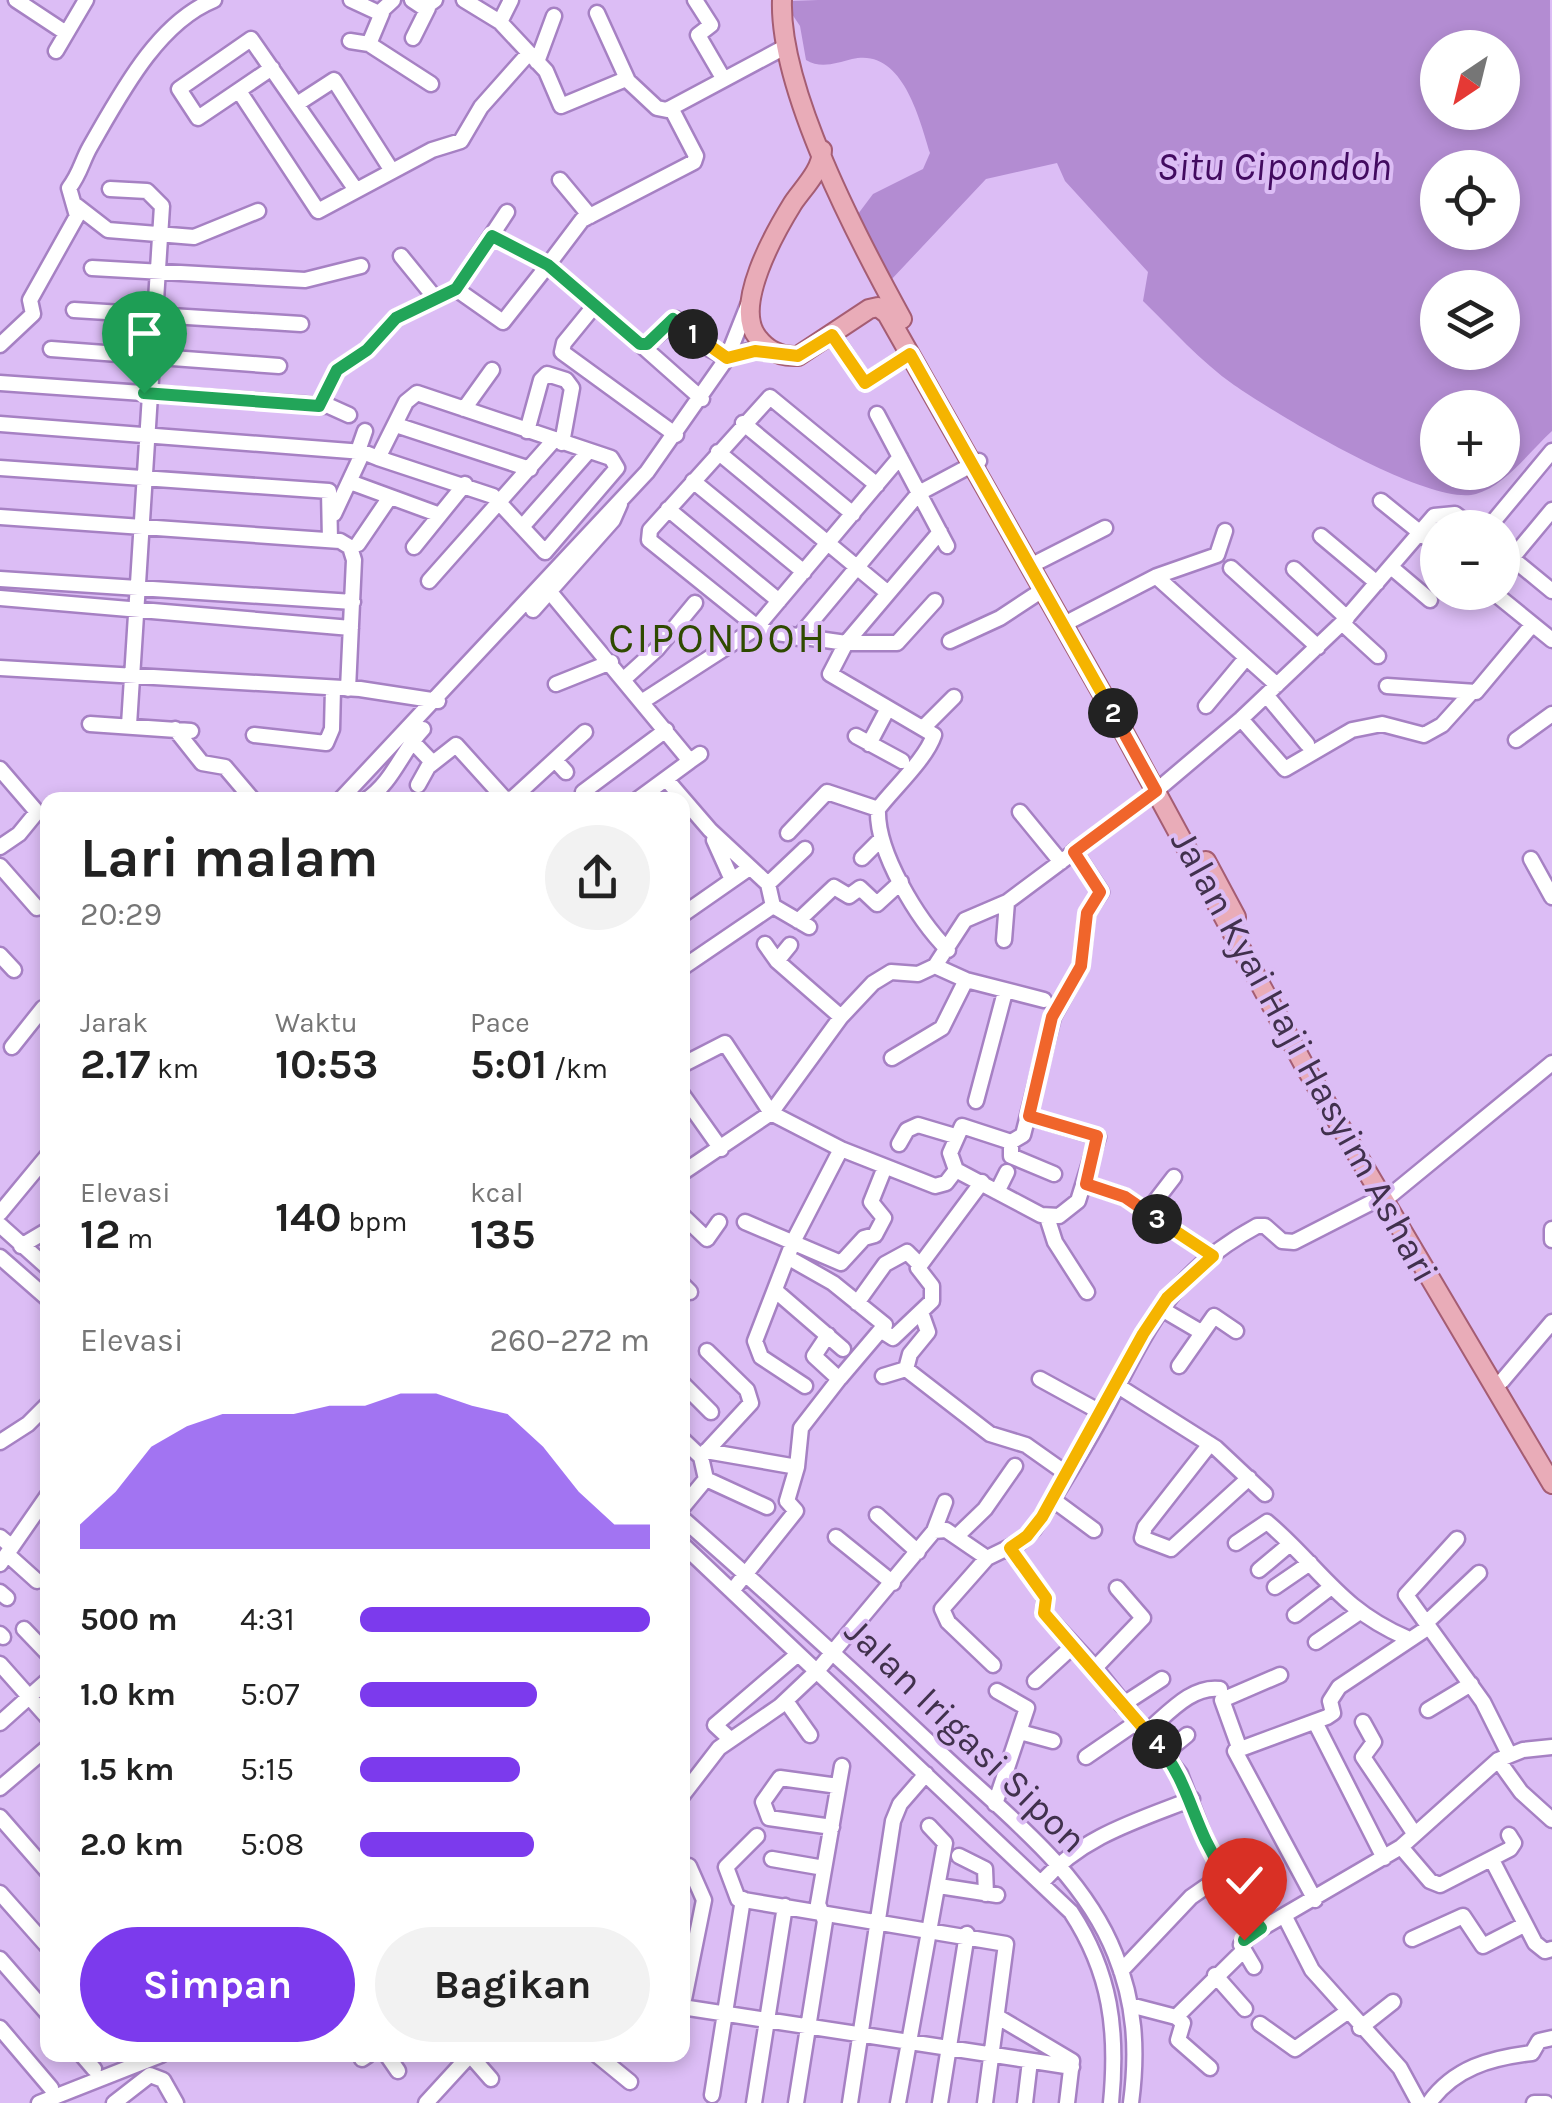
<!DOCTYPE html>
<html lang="id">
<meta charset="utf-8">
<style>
body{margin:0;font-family:Karla,sans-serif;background:#f2f2f2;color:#222;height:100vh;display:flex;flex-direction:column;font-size:38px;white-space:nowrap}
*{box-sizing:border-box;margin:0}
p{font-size:32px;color:#767676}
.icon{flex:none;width:55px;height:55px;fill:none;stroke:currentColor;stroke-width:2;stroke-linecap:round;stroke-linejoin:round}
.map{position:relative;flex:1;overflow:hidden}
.panel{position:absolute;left:40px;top:792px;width:650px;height:1270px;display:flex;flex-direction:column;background:#fff;border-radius:20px;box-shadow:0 5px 15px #0003}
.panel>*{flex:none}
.needle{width:65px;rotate:215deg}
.buttons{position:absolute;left:1420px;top:30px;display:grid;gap:20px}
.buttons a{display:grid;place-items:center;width:100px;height:100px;border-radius:50%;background:#fff;box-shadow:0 5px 15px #0003;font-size:50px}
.pin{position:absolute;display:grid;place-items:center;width:85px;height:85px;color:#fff;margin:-102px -42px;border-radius:50% 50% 50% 0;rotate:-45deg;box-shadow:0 0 10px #0007}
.pin .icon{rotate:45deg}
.km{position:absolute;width:50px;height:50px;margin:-25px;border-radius:50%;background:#222;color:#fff;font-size:28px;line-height:50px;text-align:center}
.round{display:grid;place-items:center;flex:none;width:105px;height:105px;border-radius:52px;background:#f2f2f2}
.overview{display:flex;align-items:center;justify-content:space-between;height:170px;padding:0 40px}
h1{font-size:55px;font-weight:700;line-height:75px}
.figures{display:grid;grid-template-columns:repeat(3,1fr);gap:15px;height:170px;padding:10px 40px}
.figures div{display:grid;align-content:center}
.figures b{font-size:42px;font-weight:700}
.figures small{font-size:28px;font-weight:400}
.figures p{font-size:28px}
.chart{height:280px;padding:20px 40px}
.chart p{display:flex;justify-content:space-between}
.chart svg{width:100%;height:180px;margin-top:10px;fill:#7c3aed;opacity:.7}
.button{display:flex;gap:20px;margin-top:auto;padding:20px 40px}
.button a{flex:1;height:115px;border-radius:60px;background:#7c3aed;color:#fff;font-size:40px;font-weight:700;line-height:115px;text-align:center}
.button a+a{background:#f2f2f2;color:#222}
ul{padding:0 40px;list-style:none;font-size:32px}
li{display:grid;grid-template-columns:160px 120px 1fr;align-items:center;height:75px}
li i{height:25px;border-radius:12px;background:#7c3aed}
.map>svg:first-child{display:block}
.water{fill:#b38cd2;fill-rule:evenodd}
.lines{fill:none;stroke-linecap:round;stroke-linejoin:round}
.minor-casing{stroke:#a681c3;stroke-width:19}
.major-casing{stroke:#a55d73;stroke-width:22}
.minor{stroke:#fff;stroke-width:14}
.major{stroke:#e9acb8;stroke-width:18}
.split-1-casing{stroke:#fff;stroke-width:20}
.split-2-casing{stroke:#fff;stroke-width:20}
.split-3-casing{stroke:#fff;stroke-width:20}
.split-4-casing{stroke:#fff;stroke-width:20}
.split-5-casing{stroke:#fff;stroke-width:20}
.split-1{stroke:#22a559;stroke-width:12}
.split-2{stroke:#f5b400;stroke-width:12}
.split-3{stroke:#f0652b;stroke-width:12}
.split-4{stroke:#f5b400;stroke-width:12}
.split-5{stroke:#22a559;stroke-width:12}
.labels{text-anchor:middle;stroke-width:8;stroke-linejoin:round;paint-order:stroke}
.street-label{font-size:38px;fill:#41314d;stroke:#dcbdf5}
.water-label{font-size:40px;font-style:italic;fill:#420b60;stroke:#dcbdf5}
.quarter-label{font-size:42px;letter-spacing:2.5px;fill:#2f4a00;stroke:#dcbdf5}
</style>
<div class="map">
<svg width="1552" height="2103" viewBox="0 0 1552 2103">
<rect width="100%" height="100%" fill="#dcbdf5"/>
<path class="water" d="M 818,0 L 1550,0 L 1552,431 C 1529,452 1505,486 1476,494 C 1429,507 1276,414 1234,385 C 1201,362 1172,329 1143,301 L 1148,272 L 1065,181 L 1057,163 L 986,179 L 890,281 L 858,214 L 873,194 L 923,169 L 930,153 C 919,117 902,47 852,59 C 836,63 821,69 806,60 L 800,26 L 790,11 L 791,1 ZM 1438,48 L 1502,48 L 1502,112 L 1438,112 ZM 1438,168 L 1502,168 L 1502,232 L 1438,232 ZM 1438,288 L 1502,288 L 1502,352 L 1438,352 ZM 1438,408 L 1502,408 L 1502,472 L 1438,472 Z"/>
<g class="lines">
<g class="minor-casing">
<path id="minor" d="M 16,0 L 66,33
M 351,0 L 379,13 L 393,0
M 412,0 L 424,8 L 435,0
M 464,0 L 500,22 L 546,71 L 561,106 L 626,79 L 657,108 L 667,110 L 783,48
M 695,0 L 711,25 L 698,35 L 723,78
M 382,13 L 369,44 L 431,84
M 597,13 L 628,81
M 500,22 L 511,0
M 413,38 L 428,8
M 350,41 L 369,44
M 56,51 L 86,0
M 537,62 L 554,16
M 272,68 L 198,118 L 179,89 L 251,39 L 356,190
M 239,91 L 318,211 L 432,150 L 461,141 L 481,107 L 529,53
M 297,104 L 334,80 L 392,171
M 560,180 L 590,216
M 110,189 L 147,191 L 162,206 L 129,725
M 77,206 L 108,230 L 194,237 L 258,211
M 492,236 L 548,265 L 582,220 L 694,162 L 696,156 L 671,108
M 401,256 L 436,299
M 92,268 L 305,280 L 361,266
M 456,289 L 503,322 L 548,265 L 640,344 L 647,344 L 676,319 L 710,349 L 727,358
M 595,305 L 564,343 L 562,352 L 676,435
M 74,310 L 301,324
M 833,335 L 865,383 L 909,354
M 640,344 L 702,399
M 0,345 L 33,314 L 30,300 L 77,216 L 69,188 C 80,174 82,161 90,147 C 120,95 157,23 214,0
M 51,349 L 279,366
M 727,358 L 748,351 L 774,353
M 0,383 L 329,406 L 349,415
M 319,406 L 337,370 L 367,350 L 396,318 L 456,289 L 507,212
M 464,409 L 492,370
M 877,414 L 947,546
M 743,423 L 853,514
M 0,424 L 363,452 L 378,458 L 493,496 L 545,552 L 617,468 L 611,458 L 417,393 L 406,402 L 378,458
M 396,425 L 530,469
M 527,431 L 541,380 L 547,374 L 566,380 L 572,388 L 562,443
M 358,451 L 365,431
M 718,452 L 888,593
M 0,468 L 329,491 L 330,540
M 693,481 L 804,572
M 350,482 L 440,515
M 877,485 L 770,397 L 650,530 L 649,540 L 762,631 L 846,643 L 897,643 L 935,601
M 1381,501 L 1438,547
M 668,509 L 779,601
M 334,514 L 363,452
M 0,517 L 340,541 L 350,547 L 354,560 L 348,689
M 522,527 L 588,452
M 1488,528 L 1552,451
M 940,532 L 846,643 L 830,674 L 934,735 C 926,759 894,788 878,809 C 876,852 918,920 948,950
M 1321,536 L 1377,583
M 358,544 L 390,497
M 414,547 L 465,484
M 1502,550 L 1552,591
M 1036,563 L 1105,528
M 1391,567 L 1430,600
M 1231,568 L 1318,647
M 1294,569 L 1347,618
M 1502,570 L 1552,510
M 0,579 L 353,602
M 1159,579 L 1277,685
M 429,581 L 554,440
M 545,586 L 690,761 L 700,754
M 1493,592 L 1552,640
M 0,598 L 351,628
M 533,610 L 613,520 L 620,504
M 1070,621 L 1157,576 L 1217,555 L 1225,531
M 1342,623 L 1378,656
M 798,638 L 919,493 L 979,461
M 950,641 L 1000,618 L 1041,591
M 0,668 L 360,689 L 438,701
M 624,679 L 657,649 L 695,603
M 556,684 L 611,662
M 1387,686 L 1476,692 L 1532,625
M 1267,696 L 1307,744
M 643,701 L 756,628 L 900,457
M 1206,706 L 1246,658
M 1241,719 L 1285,769 L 1352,730 L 1382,724 L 1424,735 L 1442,725 L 1470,694
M 90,724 L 191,731
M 923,728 L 954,697
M 175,729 L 202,763 L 225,767 L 253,800
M 254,735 L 326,743 L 332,729 L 333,688
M 856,736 L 902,761
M 1516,740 L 1552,714
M 412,741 L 432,762
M 869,744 L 887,710
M 555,760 L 566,772
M 0,769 L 37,812 L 19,834 L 0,847
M 666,779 L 710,830 L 768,884 L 773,906
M 418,785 L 428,767 L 456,745 L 504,798 L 512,799 L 585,732
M 583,792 L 666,730
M 340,800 L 647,472 L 727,358 L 748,305
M 366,800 C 393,782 401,752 423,729
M 637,800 L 690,761
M 1020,812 L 1061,862
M 788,833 L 827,792 L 878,809
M 714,840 L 732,880
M 862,858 L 880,840
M 1531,859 L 1552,897
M 0,866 L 37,908
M 768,884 L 805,849
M 773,906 L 809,927
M 682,915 L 748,869
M 798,921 L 834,887 L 849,896 L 860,888 L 877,904 L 901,882
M 1004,940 L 1007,902
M 765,944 L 777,961 L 841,1017
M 0,955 L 14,970
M 777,961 L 790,945
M 935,966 L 966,980 L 1044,1000
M 682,968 L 773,906
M 12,1047 L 43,1008 L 48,1011
M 892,1058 L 942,1028 L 966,980
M 682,1065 L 725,1043 L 771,1113 L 841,1149 L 935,1186 L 946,1183 L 956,1170
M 682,1094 L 721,1149
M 976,1101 L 1005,992
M 1029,1116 L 1098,1137 L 1078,1201 L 1059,1216 L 1041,1215 L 956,1170 L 950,1153 L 962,1126 L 1011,1142 L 1023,1135 L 1053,1017 L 1081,966 L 1087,913 L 1101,892 L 1074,851
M 1011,1142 L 1011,1156 L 1054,1174
M 899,1144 L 907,1130 L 918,1125 L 955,1136
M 682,1173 L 771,1113 L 841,1017 L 873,983 L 891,972 L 918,974 L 935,966 L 965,920 L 1007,902 L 1156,791 L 1241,719 L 1342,623 L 1434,516 L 1455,514 L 1474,528
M 1086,1184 L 1125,1197 L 1213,1256
M 998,1190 L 1007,1172
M 1391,1195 L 1552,1063
M 1147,1212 L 1174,1177
M 0,1213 L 48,1155
M 682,1215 L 707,1239 L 719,1222
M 1047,1217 L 1055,1242 L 1087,1292
M 745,1222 L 841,1263 L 864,1238 L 875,1235 L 884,1218 L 871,1202 L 885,1167
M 0,1225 L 48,1268
M 1552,1229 L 1552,1240
M 21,1246 L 48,1230
M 0,1257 L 48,1299
M 789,1258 L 833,1283 L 885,1325 L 840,1378
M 682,1284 L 690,1292
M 777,1292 L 843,1349
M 857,1303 L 885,1264 L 907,1252 L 919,1264
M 1160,1308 L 1201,1332
M 882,1331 L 893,1338 L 932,1301 L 932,1286 L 918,1268 L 982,1182
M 1179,1366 L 1214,1316 L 1236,1331
M 906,1369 L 910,1354 L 928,1332 L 922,1315
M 883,1376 L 906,1369 L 990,1434 L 1026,1445 L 1067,1474
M 1040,1379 L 1102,1413
M 1502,1381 L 1552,1322
M 682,1383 L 711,1412
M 805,1386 L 761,1357 L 755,1341 L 794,1240 L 841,1149
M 1118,1386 L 1216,1448 L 1265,1494
M 682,1439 L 701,1457 L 706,1479 L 767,1507
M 0,1442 L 28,1424 L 48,1404
M 1210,1444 L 1145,1527 L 1142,1538 L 1171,1549 L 1249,1478
M 706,1451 L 797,1467 L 801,1428 L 839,1379 L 814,1356 L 828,1335
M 702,1456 L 751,1403 L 747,1390 L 707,1351
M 1052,1499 L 1094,1530
M 682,1508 L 706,1479
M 877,1515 L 918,1552
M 682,1518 C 772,1597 860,1677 947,1759 C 1009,1817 1083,1873 1115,1954 C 1135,2003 1138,2050 1131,2103
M 934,1531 L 945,1502
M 0,1537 L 12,1547
M 836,1537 L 893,1583
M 956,1537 L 985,1509 L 1015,1466
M 1457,1539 L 1406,1595 L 1483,1702 L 1509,1754
M 1236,1543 L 1267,1522 C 1320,1567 1339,1609 1407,1638
M 682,1544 L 1071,1912 C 1111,1973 1118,2031 1111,2103
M 1010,1548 L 1045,1596 L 1044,1613 L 1095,1668 L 1180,1774 L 1205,1839 L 1237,1898 L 1261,1928
M 7,1554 L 37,1581
M 0,1564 L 48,1495
M 1259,1570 L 1290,1544
M 1275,1587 L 1310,1563
M 732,1591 L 796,1511 L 787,1501 L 797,1467
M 0,1592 L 7,1598
M 1295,1615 L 1330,1588
M 1426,1623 L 1479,1573
M 24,1629 L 48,1654
M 0,1634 L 3,1637
M 1316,1642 L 1357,1614
M 0,1664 L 48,1718
M 993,1665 L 948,1622 L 942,1609 L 987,1558 L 1020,1542 L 1034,1529 C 1062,1485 1091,1438 1115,1391 C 1153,1317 1179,1268 1257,1226 L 1265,1226 L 1282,1241 L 1294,1242 L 1382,1197
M 1095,1668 L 1143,1618 L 1117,1588
M 1035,1681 L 1072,1647
M 786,1701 L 810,1735
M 1122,1705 L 1162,1679
M 1428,1710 L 1471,1684
M 1315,1722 L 1384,1858
M 1363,1722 L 1374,1742 L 1363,1757 L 1414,1833
M 0,1723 L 48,1680
M 1020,1732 L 1053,1741
M 1146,1732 C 1167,1715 1191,1685 1220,1689
M 730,1739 L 715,1725 L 798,1654
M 1239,1747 L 1222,1700 L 1280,1675
M 1165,1753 L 1187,1735
M 1086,1757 L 1137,1722
M 1498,1760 L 1521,1792 L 1552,1820
M 0,1788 L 48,1747
M 682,1796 L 719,1748 L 780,1706 L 817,1671 L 934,1531 L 946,1530 L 987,1558
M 995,1804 L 1027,1708 L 997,1691
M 0,1817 L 48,1872
M 832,1827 L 769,1818 L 763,1802 L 780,1778 L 838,1786
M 757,1836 L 726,1867 L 738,1899 L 1006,1944 L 985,2103
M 1401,1847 L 1430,1881 L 1440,1885 L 1510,1849 L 1514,1843 L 1509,1835
M 959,1856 L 985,1869 L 986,1894
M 772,1859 L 824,1868
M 1492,1860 L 1535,1943 L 1545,1951 L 1552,1949
M 1042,1882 C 1083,1836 1136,1821 1192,1799
M 939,1886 L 997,1895
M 0,1893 L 48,1947
M 1315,1900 L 1235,1751 L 1327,1717 L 1333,1713 L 1330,1701 L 1339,1687 L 1429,1627
M 1285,1917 L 1312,1970 L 1400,2068 L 1419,2103
M 1412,1939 L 1463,1916 L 1483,1946 L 1524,1925
M 0,1959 L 48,2014
M 1254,1967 L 1241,1945 L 1252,1934 L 1401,1847 L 1498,1760 L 1523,1750 L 1552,1747
M 1121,1971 L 1191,1897 L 1224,1874
M 1215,1975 L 1245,2009
M 1130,2005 L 1176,2017 L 1243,1951
M 682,2007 L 1072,2067
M 682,2009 L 704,1900 L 689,1866
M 998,2017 L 1072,2061 L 1067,2103
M 1176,2017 L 1183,2023 L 1178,2040 L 1210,2068
M 1260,2024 L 1295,2049 L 1347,2012
M 0,2028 L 51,2088
M 1360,2028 L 1393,2002
M 82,2055 L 94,2069
M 387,2055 L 398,2071
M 470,2055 L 491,2079
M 597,2055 L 630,2082
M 362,2059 L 368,2055
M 712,2095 L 743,1899
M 39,2103 L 161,2055
M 114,2103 L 150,2075 L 163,2080 L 176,2103
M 426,2103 L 470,2055
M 754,2103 L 785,1906
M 796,2103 L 825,1921 L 818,1904 L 842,1766
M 850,2103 L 893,1821 L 900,1804 L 926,1774
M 898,2103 L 945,1843 L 929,1826
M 940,2103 L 967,1934
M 1025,2103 L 1030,2061
M 1429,2103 C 1454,2068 1490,2058 1532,2053 L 1539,2041 L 1552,2038
M 1534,2103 L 1546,2103"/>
</g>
<g class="major-casing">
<path id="major" d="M 782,0 C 779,90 858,239 902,319
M 822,150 C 822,170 804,187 793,203 C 775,232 732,307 758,338 C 768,351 782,357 798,356 L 869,309 L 878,307 L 887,314 L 1116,718 L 1304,1065 L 1552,1484
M 1206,861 L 1236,917"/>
</g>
<use href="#minor" class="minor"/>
<use href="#major" class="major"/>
</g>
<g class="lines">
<g class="split-1-casing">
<path id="split-1" d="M 144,393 L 319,406 L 337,370 L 367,350 L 396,318 L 456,289 L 492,236 L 548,265 L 640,344 L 647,344 L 673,319 L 693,334"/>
</g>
<g class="split-2-casing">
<path id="split-2" d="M 693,334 L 727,358 L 755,351 L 798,356 L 832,335 L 865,383 L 910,354 L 1113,713"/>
</g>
<g class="split-3-casing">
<path id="split-3" d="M 1113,713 L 1156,791 L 1074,852 L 1100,892 L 1087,913 L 1081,966 L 1052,1017 L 1029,1116 L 1097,1136 L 1086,1184 L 1125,1197 L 1157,1219"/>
</g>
<g class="split-4-casing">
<path id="split-4" d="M 1157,1744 L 1044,1613 L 1046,1598 L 1010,1548 L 1027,1536 L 1042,1517 L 1143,1334 L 1167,1298 L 1213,1256 L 1157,1219"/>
</g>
<g class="split-5-casing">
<path id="split-5" d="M 1157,1744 C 1183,1774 1190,1807 1206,1841 C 1221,1872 1239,1901 1261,1928 L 1244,1940"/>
</g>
<use href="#split-1" class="split-1"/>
<use href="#split-2" class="split-2"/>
<use href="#split-3" class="split-3"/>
<use href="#split-4" class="split-4"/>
<use href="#split-5" class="split-5"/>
</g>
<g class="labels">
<g class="street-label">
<text transform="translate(1305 1056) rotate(61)" y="13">Jalan Kyai Haji Hasyim Ashari</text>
<text transform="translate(966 1735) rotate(44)" y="13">Jalan Irigasi Sipon</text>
</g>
<g class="water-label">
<text x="1274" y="180">Situ Cipondoh</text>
</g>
<g class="quarter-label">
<text x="718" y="652">CIPONDOH</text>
</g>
</g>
</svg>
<div class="buttons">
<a><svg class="needle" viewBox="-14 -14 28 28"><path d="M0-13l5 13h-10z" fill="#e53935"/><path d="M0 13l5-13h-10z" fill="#767676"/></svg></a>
<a><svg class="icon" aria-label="locate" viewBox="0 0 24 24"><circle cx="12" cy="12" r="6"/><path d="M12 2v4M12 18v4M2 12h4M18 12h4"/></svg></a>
<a><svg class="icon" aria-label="layers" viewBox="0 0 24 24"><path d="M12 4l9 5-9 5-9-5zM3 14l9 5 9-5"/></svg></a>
<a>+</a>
<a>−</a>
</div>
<div class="pin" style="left:144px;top:393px;background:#1e9e55"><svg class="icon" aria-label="arrive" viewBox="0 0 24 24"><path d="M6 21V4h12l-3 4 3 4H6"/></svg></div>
<div class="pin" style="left:1244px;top:1940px;background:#d93025"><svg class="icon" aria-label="check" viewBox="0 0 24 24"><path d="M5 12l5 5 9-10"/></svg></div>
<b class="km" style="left:693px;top:334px">1</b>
<b class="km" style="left:1113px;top:713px">2</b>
<b class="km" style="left:1157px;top:1219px">3</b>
<b class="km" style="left:1157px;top:1744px">4</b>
<section class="panel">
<div class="overview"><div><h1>Lari malam</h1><p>20:29</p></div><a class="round"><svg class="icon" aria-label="share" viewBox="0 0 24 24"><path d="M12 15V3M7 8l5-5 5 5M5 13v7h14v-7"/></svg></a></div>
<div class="figures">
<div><p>Jarak</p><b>2.17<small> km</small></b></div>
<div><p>Waktu</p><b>10:53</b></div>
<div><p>Pace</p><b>5:01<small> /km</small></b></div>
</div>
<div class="figures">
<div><p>Elevasi</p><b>12<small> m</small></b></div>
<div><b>140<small> bpm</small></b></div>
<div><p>kcal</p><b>135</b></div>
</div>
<div class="chart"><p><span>Elevasi</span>260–272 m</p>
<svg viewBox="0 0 160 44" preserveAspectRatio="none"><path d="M0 44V38L10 30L20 19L30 14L40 11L50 11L60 11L70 9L80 9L90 6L100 6L110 9L120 11L130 19L140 30L150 38L160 38V44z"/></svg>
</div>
<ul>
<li><b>500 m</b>4:31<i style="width:100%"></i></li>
<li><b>1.0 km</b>5:07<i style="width:61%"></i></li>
<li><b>1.5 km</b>5:15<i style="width:55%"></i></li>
<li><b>2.0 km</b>5:08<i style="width:60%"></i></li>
</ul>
<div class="button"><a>Simpan</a><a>Bagikan</a></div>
</section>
</div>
